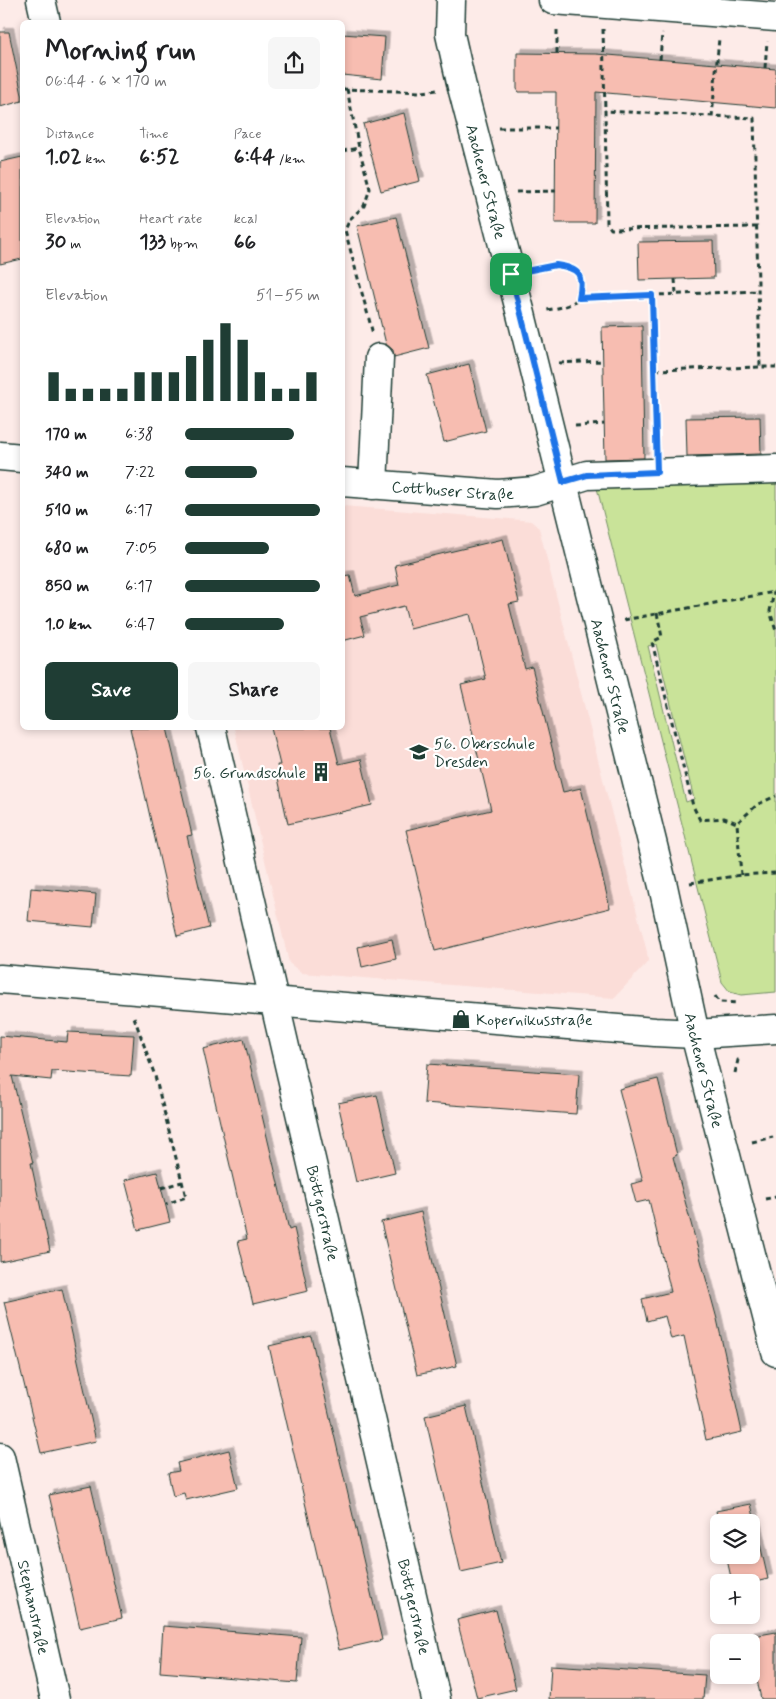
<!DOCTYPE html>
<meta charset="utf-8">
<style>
body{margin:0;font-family:Mynerve,sans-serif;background:#f6f6f6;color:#202124;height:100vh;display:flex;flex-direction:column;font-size:19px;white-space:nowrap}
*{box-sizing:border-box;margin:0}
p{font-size:16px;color:#757577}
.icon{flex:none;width:28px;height:28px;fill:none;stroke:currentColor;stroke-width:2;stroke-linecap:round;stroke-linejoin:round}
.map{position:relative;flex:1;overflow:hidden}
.details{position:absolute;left:20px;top:20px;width:325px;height:710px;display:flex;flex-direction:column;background:#fff;border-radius:8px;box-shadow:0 2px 8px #0003}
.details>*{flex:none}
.controls{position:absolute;left:710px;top:1514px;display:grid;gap:10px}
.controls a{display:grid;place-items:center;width:50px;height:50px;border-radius:8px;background:#fff;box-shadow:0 2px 8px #0003;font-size:25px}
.pin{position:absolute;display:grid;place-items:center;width:42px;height:42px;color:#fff;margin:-21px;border-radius:10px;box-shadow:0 2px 8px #0006}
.round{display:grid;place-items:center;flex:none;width:52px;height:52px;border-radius:8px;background:#f6f6f6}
.overview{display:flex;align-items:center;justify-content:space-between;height:85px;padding:0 25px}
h1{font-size:28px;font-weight:700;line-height:38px}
.metrics{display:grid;grid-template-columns:repeat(3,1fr);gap:8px;height:85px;padding:5px 25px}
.metrics div{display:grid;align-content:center}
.metrics b{font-size:21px;font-weight:700}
.metrics small{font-size:14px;font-weight:400}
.metrics p{font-size:14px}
.chart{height:140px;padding:10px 25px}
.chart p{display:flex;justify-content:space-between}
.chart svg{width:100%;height:90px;margin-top:5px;stroke:#1f3d34;stroke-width:6}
.button{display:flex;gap:10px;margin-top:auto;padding:10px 25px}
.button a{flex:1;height:58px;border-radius:8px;background:#1f3d34;color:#fff;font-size:20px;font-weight:700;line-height:58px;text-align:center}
.button a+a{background:#f6f6f6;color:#202124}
ul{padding:0 25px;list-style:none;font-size:16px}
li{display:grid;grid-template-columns:80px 60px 1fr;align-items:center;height:38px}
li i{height:12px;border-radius:6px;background:#1f3d34}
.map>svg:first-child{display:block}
.built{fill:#fbddd8}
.green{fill:#c9e399;stroke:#749066;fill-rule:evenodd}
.building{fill:#f7bdb1;stroke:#1f3d34;filter:url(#shadow)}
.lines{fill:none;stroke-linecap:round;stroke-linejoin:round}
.minor-casing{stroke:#1f3d34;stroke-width:31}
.path{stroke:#1f3d34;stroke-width:3;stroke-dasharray:5 4;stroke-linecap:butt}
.minor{stroke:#fff;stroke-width:28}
.route-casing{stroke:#fff;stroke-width:10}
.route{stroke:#1a73e8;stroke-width:6}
.labels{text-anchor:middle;stroke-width:4.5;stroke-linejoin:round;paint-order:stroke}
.street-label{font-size:16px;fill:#1f3d34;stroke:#fff}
.poi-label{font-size:16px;fill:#1f3d34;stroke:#fff;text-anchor:start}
</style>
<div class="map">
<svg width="776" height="1699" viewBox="0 0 776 1699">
<defs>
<filter id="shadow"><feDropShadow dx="4.5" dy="-4.5" stdDeviation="0" flood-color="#0004"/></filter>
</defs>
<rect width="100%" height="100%" fill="#fdebe8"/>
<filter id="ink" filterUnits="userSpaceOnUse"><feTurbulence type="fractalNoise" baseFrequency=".02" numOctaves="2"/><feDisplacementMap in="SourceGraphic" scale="10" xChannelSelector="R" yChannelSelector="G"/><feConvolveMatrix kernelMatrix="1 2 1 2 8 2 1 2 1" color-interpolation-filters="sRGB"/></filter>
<g filter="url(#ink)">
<path class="built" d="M 343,506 L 521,520 L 531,521 L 539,528 L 647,952 L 648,961 L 645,965 L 614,998 L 302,973 L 289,963 L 234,728 L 342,728 Z"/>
<path class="green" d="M 776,478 L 776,992 L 741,995 L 730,992 L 722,982 L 596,484 ZM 656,644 L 694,799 L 686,802 L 648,646 Z"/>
<path class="building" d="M 0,32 L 9,32 L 22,95 L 22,101 L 0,107 Z
M 342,34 L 385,37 L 382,79 L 342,75 Z
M 517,53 L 596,54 L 776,69 L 776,108 L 596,92 L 595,223 L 555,223 L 556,92 L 519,92 L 517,89 Z
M 404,113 L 420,181 L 381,191 L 363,124 Z
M 22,157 L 22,259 L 0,264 L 0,162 Z
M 396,217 L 429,348 L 394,357 L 393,350 L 386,344 L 357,226 Z
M 713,241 L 714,278 L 639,280 L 638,242 Z
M 642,326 L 644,458 L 605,459 L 602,327 Z
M 469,364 L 486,431 L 444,442 L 427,375 Z
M 760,417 L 761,454 L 687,456 L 686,418 Z
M 503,539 L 519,602 L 509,604 L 525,669 L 532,667 L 563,792 L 581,788 L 610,908 L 435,951 L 406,830 L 491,810 L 461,685 L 486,679 L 470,614 L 410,629 L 404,606 L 360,617 L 365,635 L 342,641 L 342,576 L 350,575 L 355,596 L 399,585 L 395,565 Z
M 130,728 L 167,728 L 192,835 L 187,836 L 209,928 L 177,936 Z
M 271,728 L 330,728 L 339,764 L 361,759 L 372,805 L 288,824 L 278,778 L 280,778 L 277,765 L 280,765 Z
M 31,888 L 96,894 L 93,927 L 28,921 Z
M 392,939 L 396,959 L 362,967 L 358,947 Z
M 68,1032 L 134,1035 L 131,1076 L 52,1071 L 51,1080 L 12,1076 L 33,1163 L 31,1163 L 50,1251 L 0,1262 L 0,1036 L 67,1042 Z
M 244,1039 L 289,1230 L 294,1228 L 308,1291 L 253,1304 L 238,1241 L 247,1239 L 203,1049 Z
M 427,1064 L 579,1074 L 576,1114 L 424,1103 Z
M 658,1079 L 677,1155 L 673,1157 L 717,1319 L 742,1432 L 706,1440 L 684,1336 L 671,1339 L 665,1316 L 647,1321 L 642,1299 L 671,1292 L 649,1200 L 636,1203 L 631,1184 L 643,1181 L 619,1089 Z
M 377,1095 L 395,1173 L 356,1182 L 338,1103 Z
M 157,1172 L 170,1222 L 138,1230 L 125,1180 Z
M 421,1212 L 457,1366 L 417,1375 L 381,1222 Z
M 62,1289 L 96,1441 L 41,1453 L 4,1302 Z
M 311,1336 L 382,1640 L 339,1650 L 269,1346 Z
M 466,1406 L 501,1563 L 461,1572 L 425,1416 Z
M 229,1450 L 238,1488 L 186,1500 L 184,1493 L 173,1496 L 168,1473 L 179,1471 L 177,1463 Z
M 91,1486 L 122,1618 L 80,1628 L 49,1495 Z
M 751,1504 L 768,1579 L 751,1583 L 732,1582 L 726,1555 L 751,1555 L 751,1522 L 719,1524 L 716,1511 Z
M 496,1610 L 516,1689 L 477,1698 L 457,1620 Z
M 163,1626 L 301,1637 L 297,1683 L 160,1672 Z
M 776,1632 L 776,1699 L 761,1699 L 748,1637 Z
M 551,1665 L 705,1675 L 703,1699 L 549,1699 Z"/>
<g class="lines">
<g class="minor-casing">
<g id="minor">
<path d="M 41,0 L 46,22"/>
<path id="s1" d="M 451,0 L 450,34 L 462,87 L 521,314 L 663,886 L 695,1034 L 776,1352"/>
<path d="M 553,0 L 776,17"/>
<path d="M 0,456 L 22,458"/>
<path id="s2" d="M 342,482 L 498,494 L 535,491 L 587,475 L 776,469"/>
<path d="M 373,485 L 379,358"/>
<path id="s3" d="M 211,728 L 436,1699"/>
<path d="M 0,979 L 655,1032 L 695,1034 L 776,1029"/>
<path id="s4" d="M 0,1457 L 55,1699"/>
</g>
</g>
<path class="path" d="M 603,29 L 605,111
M 557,53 L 557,26
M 660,60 L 662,33
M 765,68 L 767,41
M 342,89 L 422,92 L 437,90
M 347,89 L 359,148 L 370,189 L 364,206 L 350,219 L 345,230 L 373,334
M 712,117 L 719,38
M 499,128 L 556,128
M 342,151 L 359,148
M 516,192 L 556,191
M 757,227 L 611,229 L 607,223 L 605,111 L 754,118 L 760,367 L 776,367
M 536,269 C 547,267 559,263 571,267 C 576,269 579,273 580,278 C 584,305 568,306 547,310
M 675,279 L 676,294
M 652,295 L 657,447
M 579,298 L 759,291
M 559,363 L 603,361
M 655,370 L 760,367
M 575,426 L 604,424
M 776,591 L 774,592 L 770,611 L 776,631
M 657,613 L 662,637 L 652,642 L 693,806 L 700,820 L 724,818 L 737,823
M 624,620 L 774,592
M 741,875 L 737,823 L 758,804 L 776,796
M 690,883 L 741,875 L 776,873
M 715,996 L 719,1002 L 738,1003
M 134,1017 L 155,1076 L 186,1197 L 166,1204
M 735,1073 L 738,1060 L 741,1059
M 752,1142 L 773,1137
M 161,1188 L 182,1182
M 765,1199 L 776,1197"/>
<use href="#minor" class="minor"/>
</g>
</g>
<g class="lines" filter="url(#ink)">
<g class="route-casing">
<path id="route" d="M 556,265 C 579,268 584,274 579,298 L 652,295 L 657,472 L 587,475 L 563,482 L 511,274 Z"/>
</g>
<use href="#route" class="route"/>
</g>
<defs>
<g id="school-bare" transform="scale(1.5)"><path d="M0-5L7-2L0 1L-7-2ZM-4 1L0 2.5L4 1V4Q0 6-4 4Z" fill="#1f3d34" stroke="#fff" stroke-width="2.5" paint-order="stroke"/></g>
<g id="building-bare" transform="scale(1.5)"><path d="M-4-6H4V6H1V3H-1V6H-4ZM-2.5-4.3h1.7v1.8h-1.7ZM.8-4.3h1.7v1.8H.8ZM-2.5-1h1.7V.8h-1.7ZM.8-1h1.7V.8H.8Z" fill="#1f3d34" stroke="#fff" stroke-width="2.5" paint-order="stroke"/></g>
<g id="shop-bare" transform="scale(1.5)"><path d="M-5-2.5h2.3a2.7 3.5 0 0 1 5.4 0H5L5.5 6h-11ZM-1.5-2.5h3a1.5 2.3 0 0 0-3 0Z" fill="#1f3d34" stroke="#fff" stroke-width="2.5" paint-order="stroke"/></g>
</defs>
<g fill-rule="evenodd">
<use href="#school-bare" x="419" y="752"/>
<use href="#building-bare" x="321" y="772"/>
<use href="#shop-bare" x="461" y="1019"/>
</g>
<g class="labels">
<g class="street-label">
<text dy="6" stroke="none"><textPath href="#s1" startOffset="186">Aachener Straße</textPath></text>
<text dy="6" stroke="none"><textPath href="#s2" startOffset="111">Cottbuser Straße</textPath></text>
<text dy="6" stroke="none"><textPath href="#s1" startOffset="696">Aachener Straße</textPath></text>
<text dy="6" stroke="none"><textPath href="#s1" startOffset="1101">Aachener Straße</textPath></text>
<text dy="6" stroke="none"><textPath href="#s3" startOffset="498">Böttgerstraße</textPath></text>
<text dy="6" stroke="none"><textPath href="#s4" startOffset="154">Stephanstraße</textPath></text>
<text dy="6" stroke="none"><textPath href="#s3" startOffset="902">Böttgerstraße</textPath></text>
</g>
<g class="poi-label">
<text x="434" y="749">56. Oberschule<tspan x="434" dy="18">Dresden</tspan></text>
<text x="306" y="778" text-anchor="end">56. Grundschule</text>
<text x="476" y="1025">Kopernikusstraße</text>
</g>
</g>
</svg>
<div class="controls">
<a><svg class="icon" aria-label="layers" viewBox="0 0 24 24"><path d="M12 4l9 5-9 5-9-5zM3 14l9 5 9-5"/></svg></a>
<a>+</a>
<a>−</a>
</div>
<div class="pin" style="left:511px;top:274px;background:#1e9e55"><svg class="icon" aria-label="arrive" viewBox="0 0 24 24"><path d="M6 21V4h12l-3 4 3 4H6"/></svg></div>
<section class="details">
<div class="overview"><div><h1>Morning run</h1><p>06:44 · 6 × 170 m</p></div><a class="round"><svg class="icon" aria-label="share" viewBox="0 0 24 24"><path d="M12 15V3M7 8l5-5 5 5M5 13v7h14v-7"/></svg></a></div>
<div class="metrics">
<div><p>Distance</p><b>1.02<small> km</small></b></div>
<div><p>Time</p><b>6:52</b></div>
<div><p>Pace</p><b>6:44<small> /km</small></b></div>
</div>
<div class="metrics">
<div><p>Elevation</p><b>30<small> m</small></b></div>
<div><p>Heart rate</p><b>133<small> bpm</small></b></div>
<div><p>kcal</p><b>66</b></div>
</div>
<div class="chart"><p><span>Elevation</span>51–55 m</p>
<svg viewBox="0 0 160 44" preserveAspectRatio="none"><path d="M5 44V30M15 44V38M25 44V38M35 44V38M45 44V38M55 44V30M65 44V30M75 44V30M85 44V22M95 44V14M105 44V6M115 44V14M125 44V30M135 44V38M145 44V38M155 44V30"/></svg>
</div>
<ul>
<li><b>170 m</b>6:38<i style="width:81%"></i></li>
<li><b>340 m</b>7:22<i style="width:53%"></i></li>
<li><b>510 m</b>6:17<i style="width:100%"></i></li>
<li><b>680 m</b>7:05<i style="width:62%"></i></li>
<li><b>850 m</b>6:17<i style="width:100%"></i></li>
<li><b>1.0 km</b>6:47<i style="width:73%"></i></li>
</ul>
<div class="button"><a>Save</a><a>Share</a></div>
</section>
</div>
